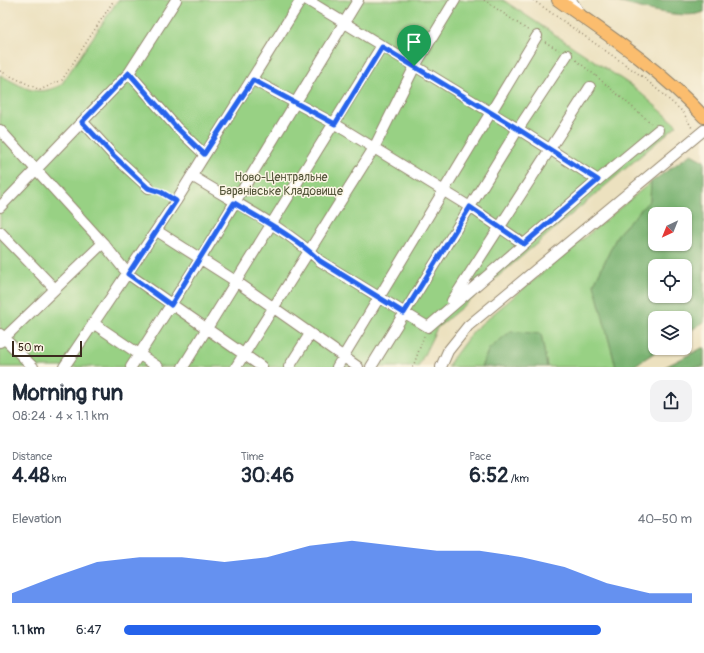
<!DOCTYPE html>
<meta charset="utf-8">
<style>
body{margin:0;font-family:Pangolin,sans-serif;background:#f2f2f3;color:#1f2937;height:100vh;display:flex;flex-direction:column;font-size:15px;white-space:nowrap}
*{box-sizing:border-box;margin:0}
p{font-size:13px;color:#747a83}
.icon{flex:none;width:22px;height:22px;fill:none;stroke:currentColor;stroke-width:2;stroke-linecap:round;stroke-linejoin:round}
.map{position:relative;height:367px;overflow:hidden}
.drawer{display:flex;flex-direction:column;background:#fff;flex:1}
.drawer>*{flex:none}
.needle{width:26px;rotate:223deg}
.tools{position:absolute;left:648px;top:207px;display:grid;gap:8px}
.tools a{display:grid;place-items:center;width:44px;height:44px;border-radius:8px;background:#fff;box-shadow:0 1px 3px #0004;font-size:20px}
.scale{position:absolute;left:12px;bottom:10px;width:70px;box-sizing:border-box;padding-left:4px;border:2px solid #3b2a1e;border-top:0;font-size:11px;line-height:14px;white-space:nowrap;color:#3b2a1e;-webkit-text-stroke:3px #fcf5e5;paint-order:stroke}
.pin{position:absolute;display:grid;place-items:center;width:34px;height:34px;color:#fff;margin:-41px -17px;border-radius:50% 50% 50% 0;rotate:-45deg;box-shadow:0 0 4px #0007}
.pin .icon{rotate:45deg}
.round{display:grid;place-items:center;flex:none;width:42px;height:42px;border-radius:12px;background:#f2f2f3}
.summary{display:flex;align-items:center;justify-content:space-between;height:68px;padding:0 12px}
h1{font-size:22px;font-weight:800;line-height:30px}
.stats{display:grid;grid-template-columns:repeat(3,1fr);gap:6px;height:68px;padding:4px 12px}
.stats div{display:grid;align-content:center}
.stats b{font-size:20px;font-weight:800}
.stats small{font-size:11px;font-weight:400}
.stats p{font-size:11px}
.chart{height:112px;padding:8px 12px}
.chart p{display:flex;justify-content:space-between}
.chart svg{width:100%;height:72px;margin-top:4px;fill:#2563eb;opacity:.7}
ul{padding:0 12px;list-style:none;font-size:13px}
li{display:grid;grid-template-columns:64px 48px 1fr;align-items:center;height:30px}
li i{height:10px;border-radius:5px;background:#2563eb}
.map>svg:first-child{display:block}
.green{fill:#98d184;stroke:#6a7e51}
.forest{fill:#7ab372;stroke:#5a6e48;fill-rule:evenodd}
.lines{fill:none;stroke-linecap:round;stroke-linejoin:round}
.minor-casing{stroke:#94866e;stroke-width:12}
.major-casing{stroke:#94866e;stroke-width:14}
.path{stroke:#94866e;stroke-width:1.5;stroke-dasharray:1 3;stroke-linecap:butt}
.minor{stroke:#fff;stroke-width:10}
.major{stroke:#fbbd6e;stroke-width:12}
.route-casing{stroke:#fff;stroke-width:8}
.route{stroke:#2563eb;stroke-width:5}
.labels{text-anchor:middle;stroke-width:3;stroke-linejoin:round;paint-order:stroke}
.park-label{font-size:12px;fill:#525438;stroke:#fcf5e5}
</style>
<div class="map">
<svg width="704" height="367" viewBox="0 0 704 367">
<rect width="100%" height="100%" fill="#fcf5e5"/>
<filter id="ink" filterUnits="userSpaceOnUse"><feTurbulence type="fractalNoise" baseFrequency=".025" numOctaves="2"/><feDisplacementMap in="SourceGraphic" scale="8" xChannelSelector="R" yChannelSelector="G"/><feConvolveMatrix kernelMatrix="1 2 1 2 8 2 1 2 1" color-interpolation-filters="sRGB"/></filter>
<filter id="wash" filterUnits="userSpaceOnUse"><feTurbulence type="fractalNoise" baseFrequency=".012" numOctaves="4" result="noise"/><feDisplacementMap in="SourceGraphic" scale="16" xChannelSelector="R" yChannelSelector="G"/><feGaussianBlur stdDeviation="0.9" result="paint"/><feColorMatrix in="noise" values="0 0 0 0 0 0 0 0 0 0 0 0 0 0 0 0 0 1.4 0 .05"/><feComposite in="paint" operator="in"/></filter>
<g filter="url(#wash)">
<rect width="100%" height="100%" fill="#ece1bf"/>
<path class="green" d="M 118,0 L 503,0 L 635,88 L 677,125 L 437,328 L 418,367 L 0,367 L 0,75 C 24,87 35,98 61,85 Z
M 651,182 L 650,200 L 618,234 L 594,284 L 616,367 L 547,367 L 541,334 L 489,349 L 481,367 L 448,367 L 453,358 L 474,330 Z"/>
<path class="forest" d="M 610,0 L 704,0 L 704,12 C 683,21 633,6 610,0 Z
M 691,154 L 704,161 L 704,322 L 685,334 L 685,318 L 655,318 L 655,348 L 662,348 L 632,367 L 616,367 L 594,284 L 618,234 L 650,200 L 651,182 ZM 655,214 L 685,214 L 685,244 L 655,244 ZM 655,266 L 685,266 L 685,296 L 655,296 Z
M 511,331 L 541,334 L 547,367 L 481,367 L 489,349 Z
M 704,347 L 704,367 L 665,367 Z"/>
</g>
<g filter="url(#ink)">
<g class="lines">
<g class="minor-casing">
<path id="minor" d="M 571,0 L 581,15
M 129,73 L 176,127 L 204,154
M 253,80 L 335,124 L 470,207 L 524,244
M 83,122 L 113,155 L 149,188
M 0,130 L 103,243 L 128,274 L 262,367
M 192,176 C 233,202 286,228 320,261 L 428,327 L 598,180 L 518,129 L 307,0
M 598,180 L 658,130
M 0,207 L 129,73 L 176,0
M 157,231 L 237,282 L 358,367
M 0,232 L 54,288
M 452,301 L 590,87
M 93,323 L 158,367
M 0,334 L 33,367
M 0,342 L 103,243
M 64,367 L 176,201 L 301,0
M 131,367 L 201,258 L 358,0
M 183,367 L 381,47
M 236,367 L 374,148 L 415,66 L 455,0
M 289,367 L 310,334
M 337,367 L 537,36
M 371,367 L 518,129 L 567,55
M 441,367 L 448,351 L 468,326 L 704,130"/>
</g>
<g class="major-casing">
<path id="major" d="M 558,0 C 610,36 661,70 704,117"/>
</g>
<path class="path" d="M 484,0 L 529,31
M 533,0 L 643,77 L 683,112 L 692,128
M 545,42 L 559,50
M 576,60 L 596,76 L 595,78
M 0,71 L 40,90 L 62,80 L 114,0
M 596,76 L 651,123
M 158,192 L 167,196
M 413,367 L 424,336"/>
<use href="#minor" class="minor"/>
<use href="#major" class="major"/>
</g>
</g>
<g class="lines" filter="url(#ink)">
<g class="route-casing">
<path id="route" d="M 382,47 L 518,129 L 598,180 L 524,244 L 470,207 L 404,313 L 320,261 C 295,237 264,221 234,203 L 171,305 L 128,274 L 176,201 L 161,192 L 148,188 L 113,155 L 82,122 L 129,73 L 176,127 L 204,154 L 253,80 L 335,124 Z"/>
</g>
<use href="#route" class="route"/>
</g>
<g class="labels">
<g class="park-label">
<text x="281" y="181">Ново-Центральне<tspan x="281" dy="14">Баранівське Кладовище</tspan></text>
</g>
</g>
</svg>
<div class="tools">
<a><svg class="needle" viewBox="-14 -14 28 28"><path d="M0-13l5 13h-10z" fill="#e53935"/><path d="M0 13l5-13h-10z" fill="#747a83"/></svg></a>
<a><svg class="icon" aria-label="locate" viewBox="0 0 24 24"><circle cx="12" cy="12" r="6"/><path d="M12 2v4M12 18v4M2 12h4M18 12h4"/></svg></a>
<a><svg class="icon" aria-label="layers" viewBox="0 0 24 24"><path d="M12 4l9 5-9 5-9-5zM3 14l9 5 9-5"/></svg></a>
</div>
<div class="scale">50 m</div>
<div class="pin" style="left:414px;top:66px;background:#1e9e55"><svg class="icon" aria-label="arrive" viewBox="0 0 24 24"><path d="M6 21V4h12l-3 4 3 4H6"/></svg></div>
</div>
<section class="drawer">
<div class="summary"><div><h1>Morning run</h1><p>08:24 · 4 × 1.1 km</p></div><a class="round"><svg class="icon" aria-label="share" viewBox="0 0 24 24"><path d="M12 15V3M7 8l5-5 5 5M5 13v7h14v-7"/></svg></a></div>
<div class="stats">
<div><p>Distance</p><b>4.48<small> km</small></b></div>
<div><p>Time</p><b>30:46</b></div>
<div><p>Pace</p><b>6:52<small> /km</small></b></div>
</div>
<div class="chart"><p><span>Elevation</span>40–50 m</p>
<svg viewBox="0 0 160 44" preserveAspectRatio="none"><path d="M0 44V38L10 28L20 19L30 16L40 16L50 19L60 16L70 9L80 6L90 9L100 12L110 12L120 16L130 22L140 32L150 38L160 38V44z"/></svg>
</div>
<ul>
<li><b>1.1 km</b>6:47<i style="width:84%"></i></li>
</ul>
</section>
